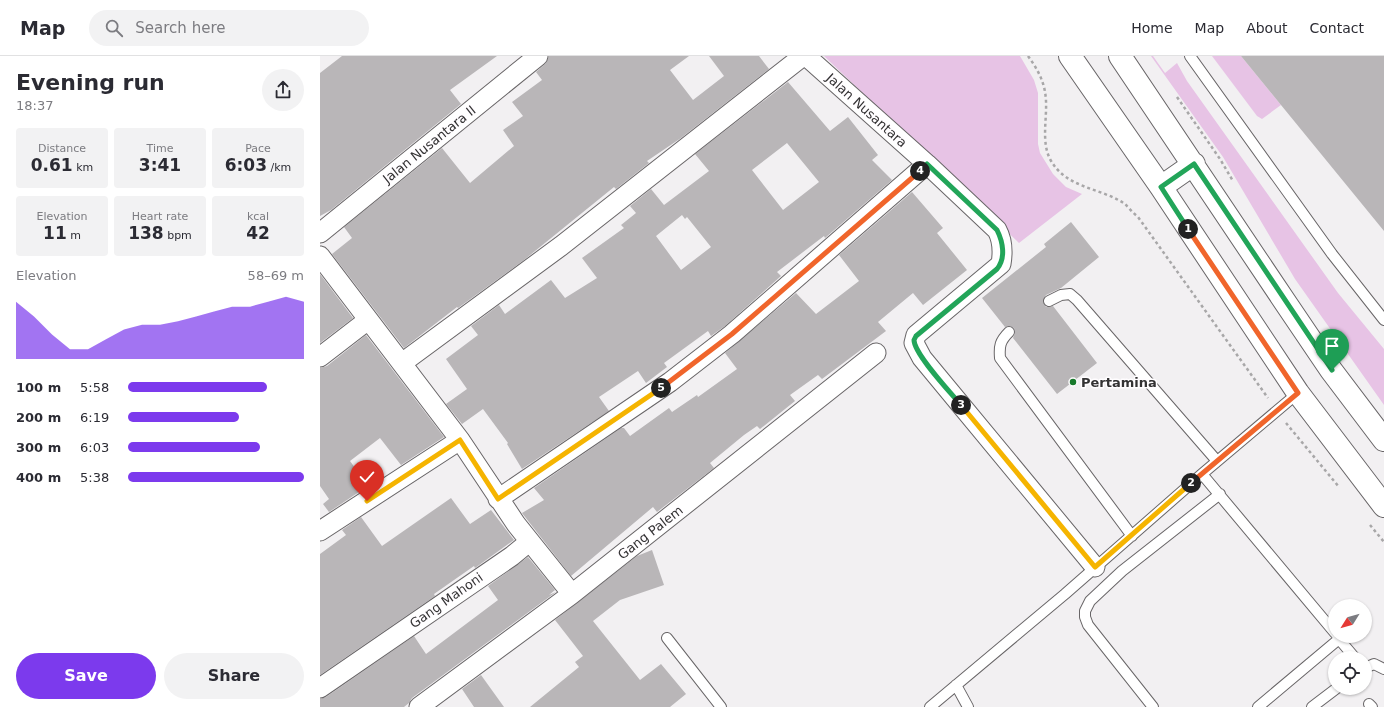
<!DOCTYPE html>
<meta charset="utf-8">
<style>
body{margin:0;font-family:"DejaVu Sans",sans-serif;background:#f2f2f3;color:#2b2b33;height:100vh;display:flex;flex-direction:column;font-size:15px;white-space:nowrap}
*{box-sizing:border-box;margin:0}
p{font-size:13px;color:#7c7c81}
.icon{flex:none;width:22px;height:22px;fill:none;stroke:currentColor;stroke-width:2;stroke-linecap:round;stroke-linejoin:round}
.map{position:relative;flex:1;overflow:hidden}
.side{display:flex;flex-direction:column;background:#fff;width:320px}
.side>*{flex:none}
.needle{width:26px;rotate:233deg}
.buttons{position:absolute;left:1008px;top:543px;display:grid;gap:8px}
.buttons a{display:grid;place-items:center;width:44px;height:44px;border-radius:50%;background:#fff;box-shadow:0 1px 3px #0004;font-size:20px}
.pin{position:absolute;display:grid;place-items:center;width:34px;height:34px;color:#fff;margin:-41px -17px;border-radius:50% 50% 50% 0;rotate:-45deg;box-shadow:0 0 4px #0007}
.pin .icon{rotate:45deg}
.km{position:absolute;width:20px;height:20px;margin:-10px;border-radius:50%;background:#222;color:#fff;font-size:11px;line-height:20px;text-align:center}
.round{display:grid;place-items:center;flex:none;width:42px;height:42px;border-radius:21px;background:#f2f2f3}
.head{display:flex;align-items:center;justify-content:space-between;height:68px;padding:0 16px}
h1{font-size:22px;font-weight:800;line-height:30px}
.stats{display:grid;grid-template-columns:repeat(3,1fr);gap:6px;height:68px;padding:4px 16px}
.stats div{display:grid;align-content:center;border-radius:4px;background:#f2f2f3;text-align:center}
.stats b{font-size:17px;font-weight:800}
.stats small{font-size:11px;font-weight:400}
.stats p{font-size:11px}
.chart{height:112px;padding:8px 16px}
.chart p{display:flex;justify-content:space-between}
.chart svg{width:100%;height:72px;margin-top:4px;fill:#7c3aed;opacity:.7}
.action{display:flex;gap:8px;margin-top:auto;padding:8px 16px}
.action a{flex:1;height:46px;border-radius:24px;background:#7c3aed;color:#fff;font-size:16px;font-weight:800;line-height:46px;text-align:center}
.action a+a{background:#f2f2f3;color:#2b2b33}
ul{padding:0 16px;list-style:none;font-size:13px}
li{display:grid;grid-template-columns:64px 48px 1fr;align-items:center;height:30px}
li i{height:10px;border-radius:5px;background:#7c3aed}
header{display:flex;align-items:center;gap:24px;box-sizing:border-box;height:56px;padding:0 20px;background:#fff;border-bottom:1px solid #e1e1e2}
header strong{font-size:19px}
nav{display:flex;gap:22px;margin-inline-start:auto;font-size:14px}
.search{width:280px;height:36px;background:#f2f2f3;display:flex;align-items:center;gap:10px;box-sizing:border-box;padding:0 14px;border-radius:22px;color:#7c7c81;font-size:15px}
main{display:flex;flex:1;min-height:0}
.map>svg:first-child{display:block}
.green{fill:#e7c3e5}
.building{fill:#b9b6b8;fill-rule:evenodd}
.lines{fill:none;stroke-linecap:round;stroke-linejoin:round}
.lane-casing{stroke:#686567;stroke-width:12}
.street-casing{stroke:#686567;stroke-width:21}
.secondary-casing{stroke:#686567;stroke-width:24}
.path{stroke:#a8a7a8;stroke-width:2.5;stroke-dasharray:3 3;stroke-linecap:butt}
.lane{stroke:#fff;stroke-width:10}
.street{stroke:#fff;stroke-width:19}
.secondary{stroke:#fff;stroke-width:22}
.split-1-casing{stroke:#fff;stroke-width:8}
.split-2-casing{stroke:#fff;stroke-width:8}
.split-3-casing{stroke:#fff;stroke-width:8}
.split-4-casing{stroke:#fff;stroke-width:8}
.split-5-casing{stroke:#fff;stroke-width:8}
.split-6-casing{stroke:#fff;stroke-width:8}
.split-1{stroke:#22a559;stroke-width:5}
.split-2{stroke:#f0652b;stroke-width:5}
.split-3{stroke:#f5b400;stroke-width:5}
.split-4{stroke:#22a559;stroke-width:5}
.split-5{stroke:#f0652b;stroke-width:5}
.split-6{stroke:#f5b400;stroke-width:5}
.poi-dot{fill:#17792b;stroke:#fffdff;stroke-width:1.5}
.labels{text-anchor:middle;stroke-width:3;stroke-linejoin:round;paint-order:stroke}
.street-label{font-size:13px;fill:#333233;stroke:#fffdff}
.poi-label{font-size:13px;font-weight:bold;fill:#333233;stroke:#fffdff;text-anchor:start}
</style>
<header>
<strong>Map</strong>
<div class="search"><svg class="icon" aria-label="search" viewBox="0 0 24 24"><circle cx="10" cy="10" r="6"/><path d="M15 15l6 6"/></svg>Search here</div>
<nav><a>Home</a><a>Map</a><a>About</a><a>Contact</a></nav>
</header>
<main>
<section class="side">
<div class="head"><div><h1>Evening run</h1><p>18:37</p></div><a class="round"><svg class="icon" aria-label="share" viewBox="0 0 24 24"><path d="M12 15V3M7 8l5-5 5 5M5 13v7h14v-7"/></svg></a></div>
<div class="stats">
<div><p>Distance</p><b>0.61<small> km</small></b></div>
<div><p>Time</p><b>3:41</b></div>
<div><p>Pace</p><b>6:03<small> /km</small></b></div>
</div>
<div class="stats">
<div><p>Elevation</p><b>11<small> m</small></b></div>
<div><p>Heart rate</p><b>138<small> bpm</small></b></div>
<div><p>kcal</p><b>42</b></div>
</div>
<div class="chart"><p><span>Elevation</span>58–69 m</p>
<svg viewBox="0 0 160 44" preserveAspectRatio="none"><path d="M0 44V9L10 18L20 29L30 38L40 38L50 32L60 26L70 23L80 23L90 21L100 18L110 15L120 12L130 12L140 9L150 6L160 9V44z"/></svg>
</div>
<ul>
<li><b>100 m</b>5:58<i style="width:79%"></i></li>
<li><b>200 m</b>6:19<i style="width:63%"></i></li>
<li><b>300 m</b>6:03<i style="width:75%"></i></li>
<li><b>400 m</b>5:38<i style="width:100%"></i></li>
</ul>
<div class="action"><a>Save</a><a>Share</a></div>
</section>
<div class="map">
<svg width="1064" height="651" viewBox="0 0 1064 651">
<rect width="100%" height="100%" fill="#f2f0f2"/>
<path class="green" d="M 504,0 L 700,0 L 714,24 L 718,37 L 718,88 L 720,97 L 733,118 L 746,131 L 762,138 L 699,187 Z
M 831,0 L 833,0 L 845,17 L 857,7 L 867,25 L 1018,237 L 1064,293 L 1064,349 L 975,223 L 903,101 Z
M 892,0 L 921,0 L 961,49 L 942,63 L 937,60 Z"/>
<path class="building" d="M 22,0 L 177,0 L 130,34 L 141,48 L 11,154 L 0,160 L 0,17 Z
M 229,0 L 369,0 L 350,14 L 373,44 L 404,20 L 389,0 L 439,0 L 449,13 L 361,82 L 327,105 L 329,107 L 296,133 L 294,131 L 204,204 L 138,252 L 137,251 L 84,292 L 12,198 L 32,182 L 24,171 L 122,92 L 150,127 L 194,90 L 183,74 L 203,60 L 192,46 L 222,24 L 216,16 L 225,8 Z
M 921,0 L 1064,0 L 1064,175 L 961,49 Z
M 468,26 L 510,75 L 528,61 L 558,99 L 552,104 L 572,124 L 505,182 L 504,180 L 457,216 L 461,220 L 405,270 L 391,280 L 388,275 L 344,307 L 347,311 L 326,327 L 318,315 L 279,341 L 289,355 L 202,413 L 187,388 L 188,387 L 163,353 L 142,368 L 126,348 L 147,333 L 126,303 L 158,279 L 151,270 L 179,249 L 185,258 L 231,224 L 245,242 L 277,222 L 262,202 L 304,172 L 301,169 L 316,157 L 310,150 L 331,133 L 344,149 L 389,115 L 375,98 ZM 467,87 L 499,126 L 463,154 L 432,114 ZM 362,159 L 365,163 L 367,161 L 391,191 L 361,214 L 336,180 Z
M 592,136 L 623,172 L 617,177 L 647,214 L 603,249 L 593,237 L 558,266 L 566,275 L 502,323 L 498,319 L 470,339 L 475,345 L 440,373 L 437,370 L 424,379 L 390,407 L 394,412 L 337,456 L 333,451 L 251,520 L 202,457 L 224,444 L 214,432 L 301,372 L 304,372 L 310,380 L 349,352 L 352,356 L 377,339 L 378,341 L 417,313 L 405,297 L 476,237 L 496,258 L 539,225 L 519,199 Z
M 751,166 L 779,201 L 741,232 L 726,239 L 723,245 L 726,251 L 733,250 L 777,307 L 737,338 L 693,282 L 695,277 L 694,272 L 690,270 L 685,271 L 662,242 L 726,191 L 724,188 Z
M 0,218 L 33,262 L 0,287 Z
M 46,279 L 124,381 L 81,409 L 60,382 L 30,405 L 48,430 L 9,456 L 3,448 L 9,443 L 0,430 L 0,312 L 7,310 Z
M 131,442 L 150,468 L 171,454 L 194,484 L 155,512 L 154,510 L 114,538 L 115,540 L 0,619 L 0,498 L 26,479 L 22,474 L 41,461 L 62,490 Z
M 332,494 L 344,529 L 300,544 L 273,565 L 320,624 L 341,608 L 366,638 L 350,651 L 210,651 L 259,611 L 255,606 L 263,600 L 235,564 L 317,500 Z
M 208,501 L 235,534 L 229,539 L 236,536 L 92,642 L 89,647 L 84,651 L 0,651 L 0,643 L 6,641 L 94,580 L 106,598 L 178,544 L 168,530 Z
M 161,619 L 184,651 L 154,651 L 142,633 Z"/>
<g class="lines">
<g class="lane-casing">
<path id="lane" d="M 870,0 L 1012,198 L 1064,264
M 729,245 L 741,239 L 750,238 L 757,244 L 897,405
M 689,276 C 680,285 679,290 680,302 L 812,480
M 882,418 L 1015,577
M 347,582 L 401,651
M 1019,583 L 1035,602
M 1045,612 L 1054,608 L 1064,613
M 636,629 L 648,651
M 1049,648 L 1052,651
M 610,651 L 745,538 L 882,418 L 978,337
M 833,651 L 768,569 L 765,561 L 765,555 L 770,545 L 802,515 L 900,438
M 938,651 L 1019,583 L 1017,580
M 992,651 L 1017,632"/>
</g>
<g class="street-casing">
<path id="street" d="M 486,0 L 607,108 L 677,174 C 683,185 683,196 681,208 L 596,279 L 594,287 L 602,302 L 775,511
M 0,177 L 218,0
M 0,200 L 140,384 L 196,468 L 252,538
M 0,301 L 48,264
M 82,307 L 241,190 L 483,0
M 178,443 L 350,326 L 412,278 L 607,108
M 0,475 L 140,384
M 0,632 L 192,500 L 209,486
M 99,651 L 252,538 L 556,297"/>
</g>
<g class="secondary-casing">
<path id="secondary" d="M 750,0 L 841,131 L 978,337 L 1064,450
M 800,0 L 965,246 L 1011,314 L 1064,384
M 841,131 L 874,108"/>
</g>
<path class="path" d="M 708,0 C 716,11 723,23 725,36 C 729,57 720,83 730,103 C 746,133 780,131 805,148 C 809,152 813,157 818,161 L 948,342
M 857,41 L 900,103 L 913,125
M 966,367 L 1019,431
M 1050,469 L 1064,486"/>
<use href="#lane" class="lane"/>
<use href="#street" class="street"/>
<use href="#secondary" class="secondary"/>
</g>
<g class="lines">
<g class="split-1-casing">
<path id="split-1" d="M 868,173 L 841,131 L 874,108 L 1012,314"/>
</g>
<g class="split-2-casing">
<path id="split-2" d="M 868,173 L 978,337 L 871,427"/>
</g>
<g class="split-3-casing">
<path id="split-3" d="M 641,349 L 775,511 L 871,427"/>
</g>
<g class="split-4-casing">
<path id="split-4" d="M 600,115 L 607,108 L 677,174 C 683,186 686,202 677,213 L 596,280 L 594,284 C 594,298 631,337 641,349"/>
</g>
<g class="split-5-casing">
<path id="split-5" d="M 341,332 L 412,278 L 600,115"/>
</g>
<g class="split-6-casing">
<path id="split-6" d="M 47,445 L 140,384 L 178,443 L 341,332"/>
</g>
<use href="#split-1" class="split-1"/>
<use href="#split-2" class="split-2"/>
<use href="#split-3" class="split-3"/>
<use href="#split-4" class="split-4"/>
<use href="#split-5" class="split-5"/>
<use href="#split-6" class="split-6"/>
</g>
<circle class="poi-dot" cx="753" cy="326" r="4"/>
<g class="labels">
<g class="street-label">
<text transform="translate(547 54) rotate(42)" y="5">Jalan Nusantara</text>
<text transform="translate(109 88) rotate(-39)" y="5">Jalan Nusantara II</text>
<text transform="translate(330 476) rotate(-38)" y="5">Gang Palem</text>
<text transform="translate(126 544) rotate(-35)" y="5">Gang Mahoni</text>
</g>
<g class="poi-label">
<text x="761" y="331">Pertamina</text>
</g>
</g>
</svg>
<div class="buttons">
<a><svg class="needle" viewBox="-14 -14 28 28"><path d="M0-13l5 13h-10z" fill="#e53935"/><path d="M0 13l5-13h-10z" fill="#7c7c81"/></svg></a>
<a><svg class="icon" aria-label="locate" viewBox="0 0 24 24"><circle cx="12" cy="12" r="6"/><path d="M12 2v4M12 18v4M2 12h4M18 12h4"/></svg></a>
</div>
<div class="pin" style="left:1012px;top:314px;background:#1e9e55"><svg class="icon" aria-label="arrive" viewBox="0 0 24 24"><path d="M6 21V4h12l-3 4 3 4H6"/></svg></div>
<div class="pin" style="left:47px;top:445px;background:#d93025"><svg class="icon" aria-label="check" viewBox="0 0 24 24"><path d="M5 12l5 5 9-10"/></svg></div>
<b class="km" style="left:868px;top:173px">1</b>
<b class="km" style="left:871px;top:427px">2</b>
<b class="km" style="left:641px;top:349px">3</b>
<b class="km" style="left:600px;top:115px">4</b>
<b class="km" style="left:341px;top:332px">5</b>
</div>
</main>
